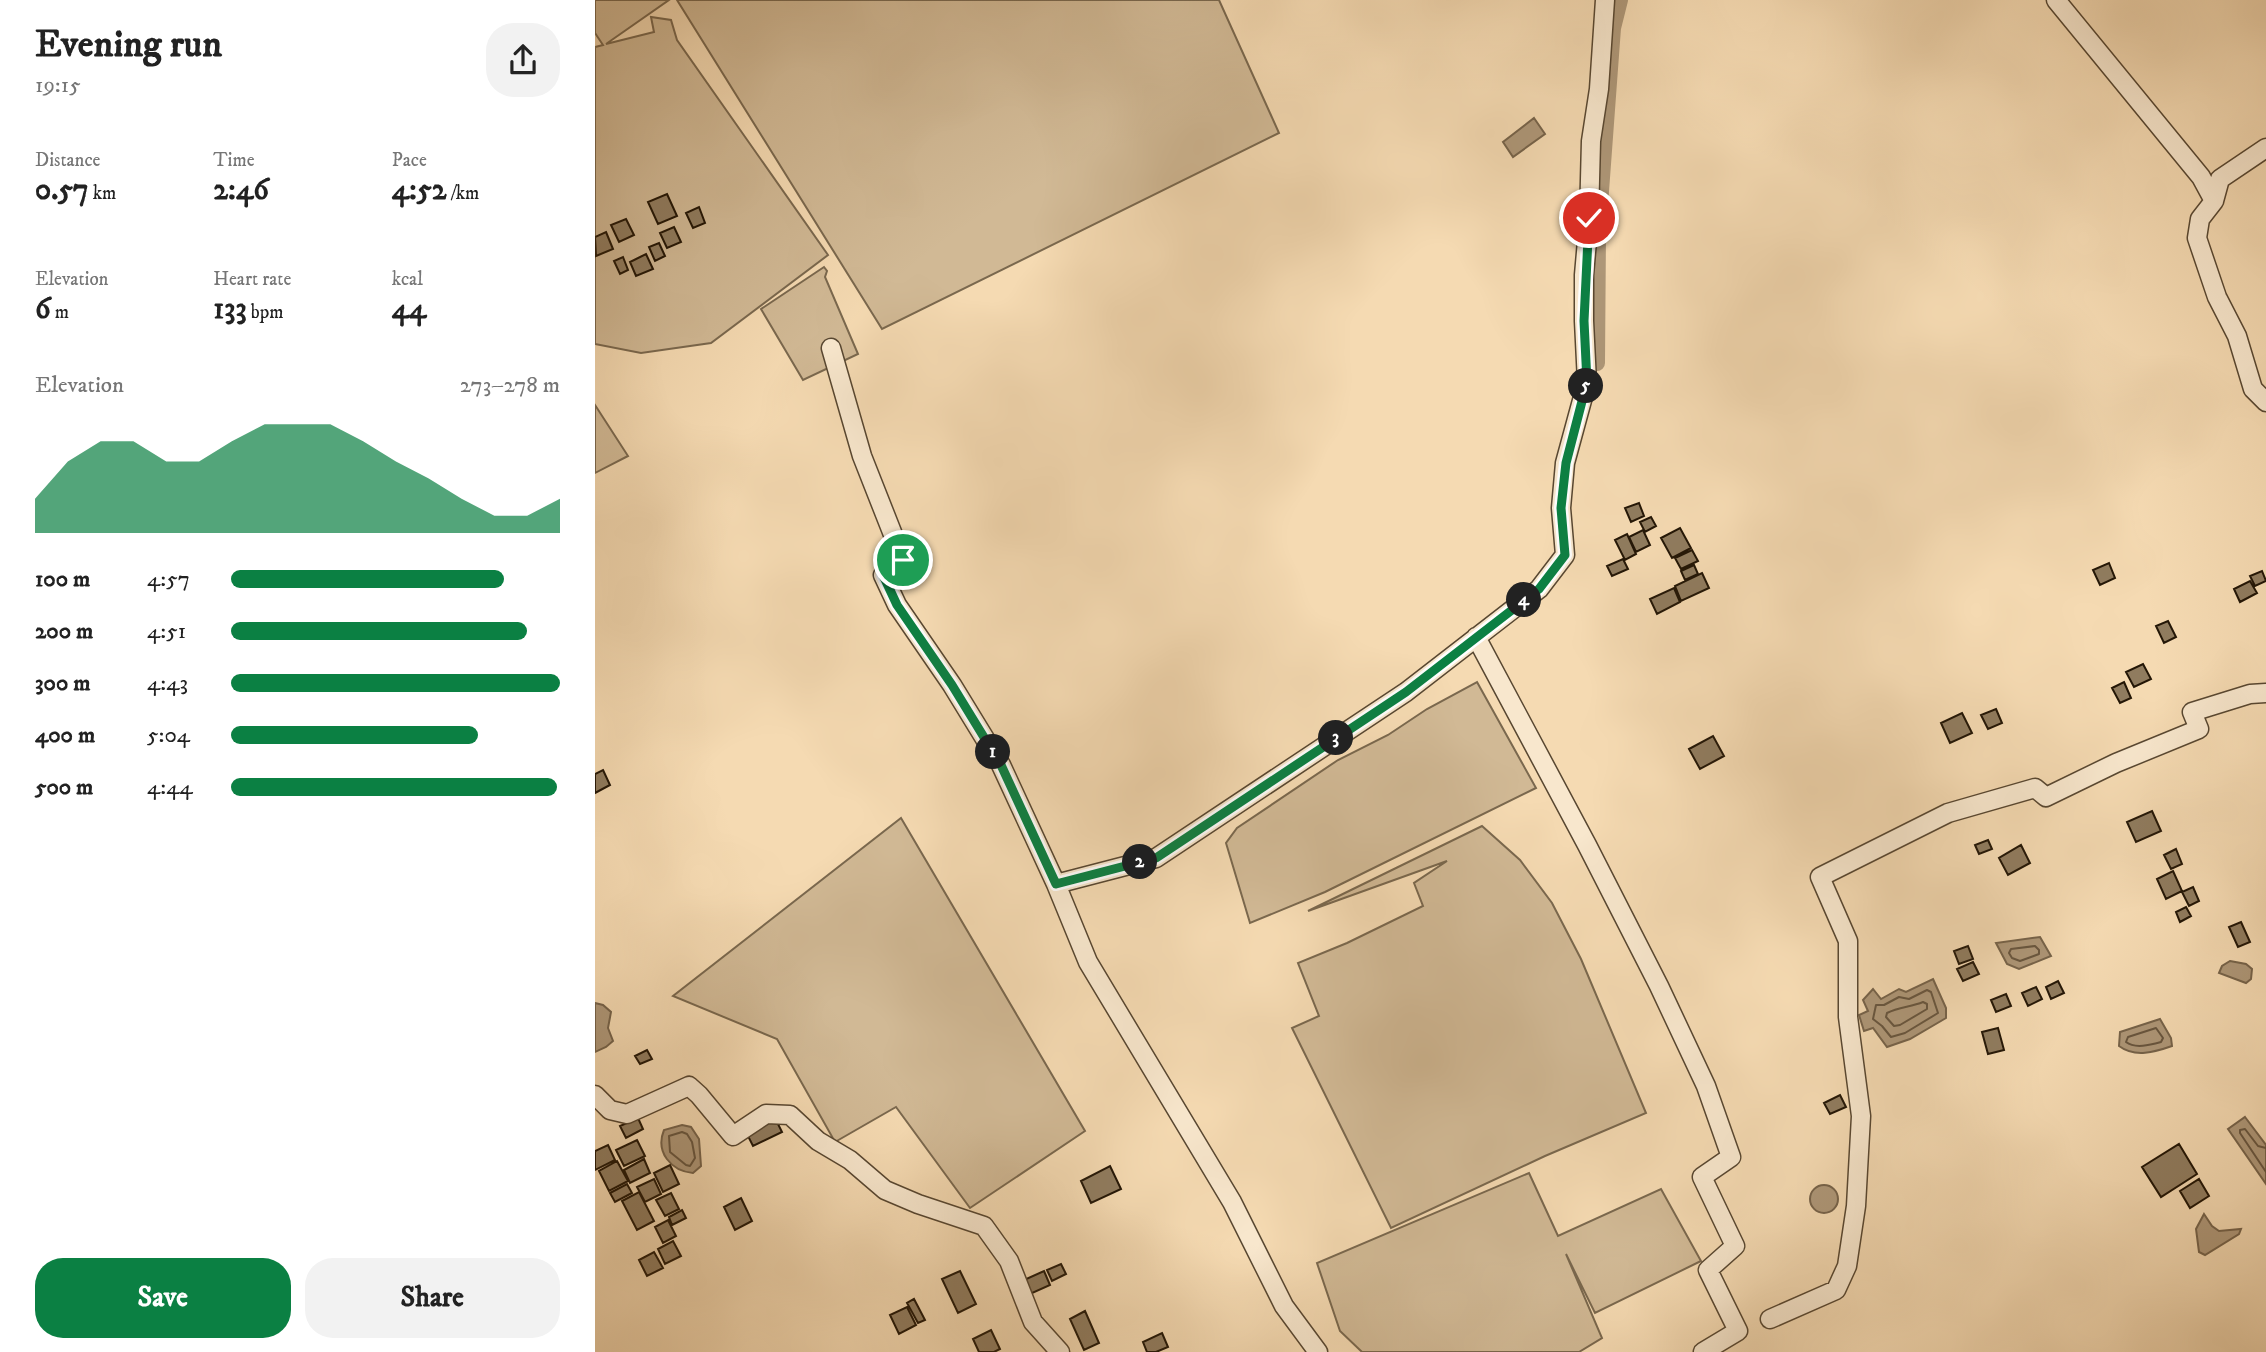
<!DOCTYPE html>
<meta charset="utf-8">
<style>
body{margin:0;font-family:"IM FELL DW Pica",serif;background:#f2f2f2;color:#222;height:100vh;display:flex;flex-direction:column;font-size:26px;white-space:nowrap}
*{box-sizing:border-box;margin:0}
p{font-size:23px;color:#767676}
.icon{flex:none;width:38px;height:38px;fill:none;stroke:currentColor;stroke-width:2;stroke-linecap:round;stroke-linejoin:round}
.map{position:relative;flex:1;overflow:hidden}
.sheet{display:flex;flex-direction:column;background:#fff;width:595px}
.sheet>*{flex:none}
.pin{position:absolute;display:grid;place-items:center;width:60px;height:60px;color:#fff;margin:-30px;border:4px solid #fff;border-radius:50%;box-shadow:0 2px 7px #0007}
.km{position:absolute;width:35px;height:35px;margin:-18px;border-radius:50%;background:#222;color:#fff;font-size:19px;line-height:35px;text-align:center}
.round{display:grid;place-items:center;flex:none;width:74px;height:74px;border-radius:28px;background:#f2f2f2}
.summary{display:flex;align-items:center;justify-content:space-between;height:119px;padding:0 35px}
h1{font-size:38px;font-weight:800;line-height:52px}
.metrics{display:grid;grid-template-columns:repeat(3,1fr);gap:10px;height:119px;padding:7px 35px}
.metrics div{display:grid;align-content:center}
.metrics b{font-size:30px;font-weight:800}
.metrics small{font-size:19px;font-weight:400}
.metrics p{font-size:19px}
.chart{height:196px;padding:14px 35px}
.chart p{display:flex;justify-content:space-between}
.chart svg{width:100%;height:126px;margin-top:7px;fill:#0b8043;opacity:.7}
.action{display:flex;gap:14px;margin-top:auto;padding:14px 35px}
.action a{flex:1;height:80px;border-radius:28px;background:#0b8043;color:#fff;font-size:28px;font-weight:800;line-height:80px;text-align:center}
.action a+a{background:#f2f2f2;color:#222}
ul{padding:0 35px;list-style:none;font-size:23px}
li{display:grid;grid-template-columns:112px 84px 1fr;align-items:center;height:52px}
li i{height:18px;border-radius:9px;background:#0b8043}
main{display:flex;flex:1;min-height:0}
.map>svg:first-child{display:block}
.green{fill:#d1b995;stroke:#7a684e;stroke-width:2}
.water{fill:#ae9778;stroke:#76634a;stroke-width:2}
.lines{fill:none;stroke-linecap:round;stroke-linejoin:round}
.shore{stroke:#68563f;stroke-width:2}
.canal{stroke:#ae9778;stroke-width:16}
.building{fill:#907c5f;stroke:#231606;stroke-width:2}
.minor-casing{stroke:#584731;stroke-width:21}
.minor{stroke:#f8e7cd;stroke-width:18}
.route-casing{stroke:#fff;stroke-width:14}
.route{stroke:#0b8043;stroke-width:9}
</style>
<main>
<section class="sheet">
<div class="summary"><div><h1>Evening run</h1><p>19:15</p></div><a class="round"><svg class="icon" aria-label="share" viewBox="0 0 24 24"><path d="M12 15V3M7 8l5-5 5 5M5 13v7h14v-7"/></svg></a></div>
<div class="metrics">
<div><p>Distance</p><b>0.57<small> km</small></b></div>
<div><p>Time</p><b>2:46</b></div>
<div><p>Pace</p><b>4:52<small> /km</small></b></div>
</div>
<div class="metrics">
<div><p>Elevation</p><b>6<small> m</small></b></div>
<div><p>Heart rate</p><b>133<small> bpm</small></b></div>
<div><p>kcal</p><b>44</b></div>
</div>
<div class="chart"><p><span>Elevation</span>273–278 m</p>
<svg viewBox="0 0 160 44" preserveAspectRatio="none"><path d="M0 44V32L10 19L20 12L30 12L40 19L50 19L60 12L70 6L80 6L90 6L100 12L110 19L120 25L130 32L140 38L150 38L160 32V44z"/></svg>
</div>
<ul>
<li><b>100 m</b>4:57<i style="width:83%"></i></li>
<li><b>200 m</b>4:51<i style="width:90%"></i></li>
<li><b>300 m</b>4:43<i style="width:100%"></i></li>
<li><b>400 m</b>5:04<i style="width:75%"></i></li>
<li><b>500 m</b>4:44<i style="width:99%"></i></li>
</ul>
<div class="action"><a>Save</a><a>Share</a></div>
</section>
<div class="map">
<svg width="1671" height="1352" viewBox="0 0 1671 1352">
<rect width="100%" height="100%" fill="#f5dab2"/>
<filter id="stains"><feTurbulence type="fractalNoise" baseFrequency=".00286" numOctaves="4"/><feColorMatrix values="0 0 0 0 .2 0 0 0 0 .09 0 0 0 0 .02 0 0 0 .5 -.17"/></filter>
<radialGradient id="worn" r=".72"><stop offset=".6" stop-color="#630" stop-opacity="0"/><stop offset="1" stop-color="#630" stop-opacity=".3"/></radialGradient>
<path class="green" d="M 0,0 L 74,0 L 11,44 L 59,32 L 56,17 L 76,20 L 82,40 L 233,255 L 116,343 L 46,353 L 0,344 L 0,47 L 8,45 L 0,33 Z
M 82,0 L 624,0 L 684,133 L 287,329 Z
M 229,267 L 232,271 L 230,277 L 263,354 L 208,380 L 166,309 Z
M 0,405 L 33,456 L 0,473 Z
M 882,682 L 941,788 L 730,892 L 655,923 L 631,843 L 642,828 L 743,760 L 793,735 L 832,709 Z
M 306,818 L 490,1131 L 375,1208 L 301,1107 L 240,1142 L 182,1039 L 78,996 Z
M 887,826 L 925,860 L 957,903 L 986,959 L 1051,1113 L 950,1156 L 796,1228 L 697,1028 L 724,1016 L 703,963 L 752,943 L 828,906 L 819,883 L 852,861 L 713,911 Z
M 934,1173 L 963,1236 L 1066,1189 L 1106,1261 L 1000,1313 L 971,1254 L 1007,1338 L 984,1352 L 767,1352 L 745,1331 L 722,1263 Z"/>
<path class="water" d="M 939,118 L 950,134 L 918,157 L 908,142 Z
M 1445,937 L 1456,956 L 1424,969 L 1412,964 L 1401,943 Z
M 1635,961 L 1651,964 L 1657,969 L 1656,979 L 1651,983 L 1624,973 L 1627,966 Z
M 1338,979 L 1351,1008 L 1351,1018 L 1315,1039 L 1292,1047 L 1278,1028 L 1269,1031 L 1264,1015 L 1273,1011 L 1268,1000 L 1278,989 L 1286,999 L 1304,989 L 1311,992 Z
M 0,1003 L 8,1005 L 16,1012 L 13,1028 L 18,1041 L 11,1047 L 0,1052 Z
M 1565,1019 L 1576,1038 L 1577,1046 C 1560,1052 1540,1058 1524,1046 L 1525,1032 Z
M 1650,1117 L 1671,1145 L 1671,1184 L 1633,1129 Z
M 87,1125 L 96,1127 L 104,1139 L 106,1166 L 98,1173 C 76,1171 60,1152 69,1130 Z
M1215 1199a14 14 0 1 1 28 0a14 14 0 1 1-28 0Z
M 1609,1214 L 1617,1226 L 1624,1231 L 1646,1229 L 1644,1234 L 1610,1255 L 1604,1252 L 1601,1229 Z"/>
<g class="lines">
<path class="shore" d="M 1440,946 L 1444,950 L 1444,954 L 1425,961 L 1417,958 L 1414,953 L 1416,949 Z
M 1332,990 L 1336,992 L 1343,1013 L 1310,1033 L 1296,1037 L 1287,1026 L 1278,1019 L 1281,1005 L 1289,1005 L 1304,997 L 1314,999 Z
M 1328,1002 L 1332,1004 L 1332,1009 L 1305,1025 L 1299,1026 L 1291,1017 L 1292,1013 C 1304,1007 1316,1007 1328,1002 Z
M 1561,1028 L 1568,1038 L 1566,1042 C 1555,1045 1540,1049 1531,1042 L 1533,1037 Z
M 87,1132 L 92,1134 L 97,1142 L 100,1158 L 95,1166 L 91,1165 L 75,1152 L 74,1136 Z
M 1671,1148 L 1663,1146 L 1650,1129 L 1645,1130 L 1645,1133 L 1671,1172"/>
<path class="canal" d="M 1002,363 L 1003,232 L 1018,28 L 1025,0"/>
</g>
<path class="building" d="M 72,194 L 82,216 L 63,224 L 53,202 Z
M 104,207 L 110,223 L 98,228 L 91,213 Z
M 31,219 L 39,235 L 24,242 L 16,225 Z
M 79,227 L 86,242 L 72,248 L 65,233 Z
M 11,232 L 18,249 L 1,256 L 0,237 Z
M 64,243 L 70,256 L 60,261 L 54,247 Z
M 51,254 L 58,269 L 41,276 L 35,262 Z
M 28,257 L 33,270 L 25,274 L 19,261 Z
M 1044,503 L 1049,516 L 1036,522 L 1030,508 Z
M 1056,517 L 1061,526 L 1050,532 L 1045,522 Z
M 1085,528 L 1096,548 L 1077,558 L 1066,538 Z
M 1048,530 L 1055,545 L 1041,552 L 1034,537 Z
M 1032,534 L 1041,554 L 1030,560 L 1020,540 Z
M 1097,550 L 1103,561 L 1086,569 L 1080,558 Z
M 1028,559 L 1033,569 L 1017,576 L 1012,566 Z
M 1514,563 L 1520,578 L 1505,585 L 1498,570 Z
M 1099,565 L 1103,574 L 1090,580 L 1086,571 Z
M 1667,571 L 1671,581 L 1660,586 L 1655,576 Z
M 1107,573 L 1114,588 L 1086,601 L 1080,586 Z
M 1655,581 L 1662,593 L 1645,602 L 1639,589 Z
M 1079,588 L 1085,602 L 1062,614 L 1055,599 Z
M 1573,621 L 1581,637 L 1569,643 L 1561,626 Z
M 1548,664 L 1556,679 L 1539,687 L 1531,672 Z
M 1529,682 L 1536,698 L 1525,703 L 1517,688 Z
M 1401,709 L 1407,723 L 1393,729 L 1386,715 Z
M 1367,713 L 1377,733 L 1355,743 L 1346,723 Z
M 1118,736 L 1129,756 L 1105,769 L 1094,749 Z
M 8,770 L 15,785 L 0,793 L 0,774 Z
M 1557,811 L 1566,831 L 1541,842 L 1532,822 Z
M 1393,840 L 1397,849 L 1384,854 L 1380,845 Z
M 1426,845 L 1435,863 L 1413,875 L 1404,858 Z
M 1581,849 L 1587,864 L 1576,869 L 1569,855 Z
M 1578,871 L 1587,891 L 1571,899 L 1562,879 Z
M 1598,887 L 1604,901 L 1594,906 L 1587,892 Z
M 1591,907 L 1596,916 L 1585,922 L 1581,912 Z
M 1646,922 L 1655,942 L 1643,947 L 1634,927 Z
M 1373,946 L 1378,959 L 1364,964 L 1359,951 Z
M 1378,962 L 1384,974 L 1368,981 L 1362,969 Z
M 1463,981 L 1469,993 L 1456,999 L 1451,987 Z
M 1441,987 L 1447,999 L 1433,1006 L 1427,993 Z
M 1411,994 L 1416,1006 L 1401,1012 L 1396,1000 Z
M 1403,1028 L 1409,1050 L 1393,1054 L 1387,1032 Z
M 52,1050 L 57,1059 L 45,1064 L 40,1056 Z
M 1245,1095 L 1251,1107 L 1235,1114 L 1229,1103 Z
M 43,1118 L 48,1129 L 31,1138 L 25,1126 Z
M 180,1118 L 187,1132 L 158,1146 L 151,1132 Z
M 42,1140 L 50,1156 L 29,1166 L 21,1150 Z
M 1584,1144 L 1602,1174 L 1566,1197 L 1547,1167 Z
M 13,1145 L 20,1160 L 0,1170 L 0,1151 Z
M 49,1159 L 55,1173 L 35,1183 L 29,1170 Z
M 22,1161 L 33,1181 L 14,1191 L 4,1171 Z
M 75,1165 L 84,1184 L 68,1192 L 59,1173 Z
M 515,1166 L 526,1189 L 496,1203 L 486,1181 Z
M 59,1179 L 66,1194 L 50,1202 L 42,1187 Z
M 1604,1179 L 1614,1196 L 1595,1208 L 1585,1191 Z
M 32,1184 L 37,1193 L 20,1202 L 15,1193 Z
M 44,1192 L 59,1221 L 42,1230 L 27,1201 Z
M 76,1193 L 84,1209 L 70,1216 L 61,1200 Z
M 146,1198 L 157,1221 L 140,1230 L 129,1207 Z
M 87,1210 L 91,1218 L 77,1225 L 74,1217 Z
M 73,1220 L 81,1236 L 68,1243 L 60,1227 Z
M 78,1241 L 86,1256 L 70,1264 L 63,1249 Z
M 59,1252 L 68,1268 L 52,1276 L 44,1260 Z
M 466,1264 L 471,1274 L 457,1281 L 452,1270 Z
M 365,1271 L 381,1304 L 363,1313 L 347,1279 Z
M 449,1271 L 455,1285 L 435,1294 L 429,1280 Z
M 319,1299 L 330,1320 L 323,1323 L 312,1303 Z
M 312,1307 L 321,1325 L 304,1334 L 295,1315 Z
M 490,1311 L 504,1343 L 489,1350 L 475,1319 Z
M 396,1330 L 405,1349 L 399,1352 L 384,1352 L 378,1339 Z
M 567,1333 L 573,1347 L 561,1352 L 552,1352 L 548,1342 Z"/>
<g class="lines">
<g class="minor-casing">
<path id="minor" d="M 1461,0 L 1606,177 L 1619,201 L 1605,219 L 1602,238 L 1622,297 L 1642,336 L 1658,389 L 1671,402
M 1619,201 L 1625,179 L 1671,148
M 236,348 L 267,456 L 308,560 L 288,575 L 302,605 L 357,685 L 406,765 L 461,884 L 493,962 L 637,1202 L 689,1306 L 723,1352
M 881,637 L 992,845 L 1064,986 L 1111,1086 L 1136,1157 L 1107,1177 L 1140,1246 L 1113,1270 L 1143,1331 L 1108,1352
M 461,884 L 561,858 L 811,692 L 944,589 L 970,555 L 966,508 L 970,463 L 992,382 L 989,321 L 989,275 L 994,218 L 996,141 L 1004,89 L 1010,0
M 0,1095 L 15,1110 L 32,1114 L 94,1086 L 104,1095 L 138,1136 L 171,1114 L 195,1115 L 223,1141 L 255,1160 L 290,1190 L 323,1204 L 389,1226 L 414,1261 L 438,1322 L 465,1352
M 1175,1319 L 1241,1290 L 1252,1266 L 1261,1206 L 1266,1116 L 1253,1017 L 1253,941 L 1225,877 L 1353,813 L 1440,788 L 1451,797 L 1521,763 L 1604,729 L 1597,712 L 1655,694 L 1671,693"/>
</g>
<use href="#minor" class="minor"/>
</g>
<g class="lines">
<g class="route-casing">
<path id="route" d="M 308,560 L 288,575 L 302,605 L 357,685 L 406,765 L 461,884 L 561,858 L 811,692 L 944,589 L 970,555 L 966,508 L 971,463 L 992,382 L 989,321 L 994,218"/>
</g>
<use href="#route" class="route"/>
</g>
<rect width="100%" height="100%" filter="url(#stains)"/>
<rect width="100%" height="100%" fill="url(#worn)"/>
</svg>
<div class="pin" style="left:308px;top:560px;background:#1e9e55"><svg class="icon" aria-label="arrive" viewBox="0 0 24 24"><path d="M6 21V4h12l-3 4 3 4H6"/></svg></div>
<div class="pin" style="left:994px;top:218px;background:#d93025"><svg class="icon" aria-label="check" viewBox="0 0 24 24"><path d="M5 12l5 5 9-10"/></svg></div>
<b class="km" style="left:398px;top:752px">1</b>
<b class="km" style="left:545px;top:862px">2</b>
<b class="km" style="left:741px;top:738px">3</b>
<b class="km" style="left:929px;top:600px">4</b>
<b class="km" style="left:991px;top:386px">5</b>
</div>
</main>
